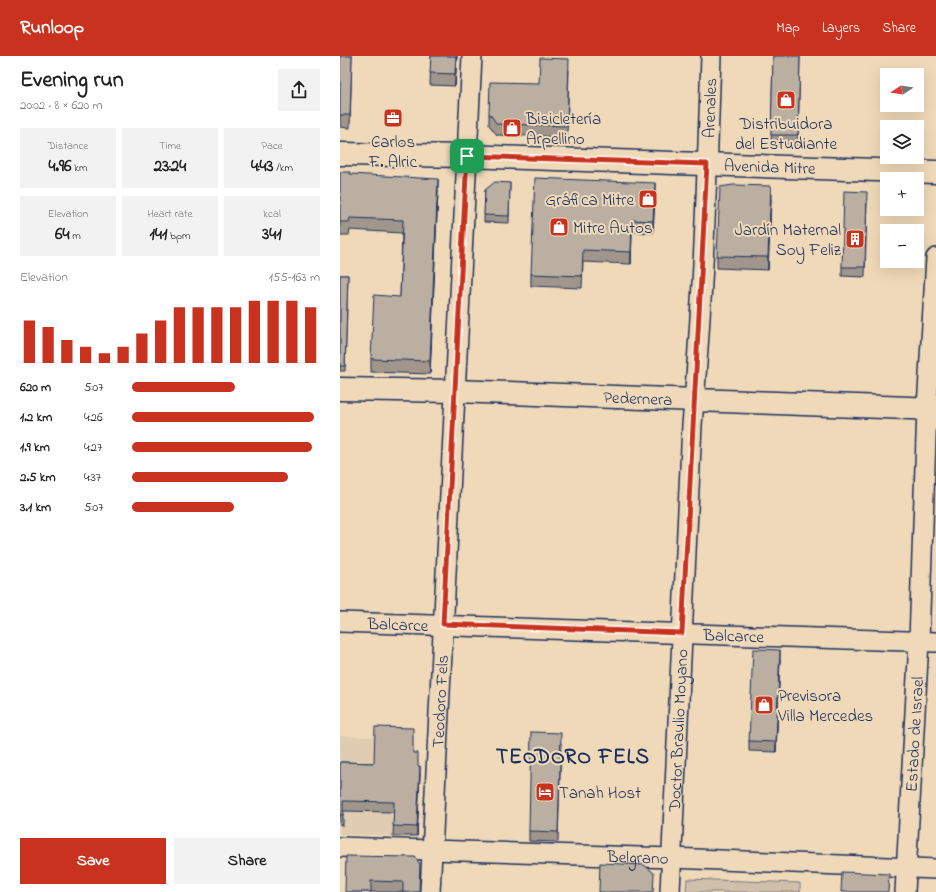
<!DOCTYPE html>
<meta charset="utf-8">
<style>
body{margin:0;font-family:"Indie Flower",sans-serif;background:#f2f2f2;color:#222;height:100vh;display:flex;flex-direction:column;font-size:15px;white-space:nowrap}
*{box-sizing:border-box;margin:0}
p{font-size:13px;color:#767676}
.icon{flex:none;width:22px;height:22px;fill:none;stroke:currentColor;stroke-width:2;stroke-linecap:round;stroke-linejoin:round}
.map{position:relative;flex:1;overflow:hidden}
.side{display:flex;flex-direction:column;background:#fff;width:340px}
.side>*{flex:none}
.needle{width:26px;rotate:258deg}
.controls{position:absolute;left:540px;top:12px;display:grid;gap:8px}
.controls a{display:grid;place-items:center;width:44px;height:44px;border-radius:0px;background:#fff;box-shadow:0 4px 16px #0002;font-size:20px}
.pin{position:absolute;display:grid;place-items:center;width:34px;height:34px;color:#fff;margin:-17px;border-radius:8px;box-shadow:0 2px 6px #0006}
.round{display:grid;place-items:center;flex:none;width:42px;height:42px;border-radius:0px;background:#f2f2f2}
.summary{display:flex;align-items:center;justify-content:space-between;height:68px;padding:0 20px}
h1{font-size:22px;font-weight:700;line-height:30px}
.figures{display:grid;grid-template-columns:repeat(3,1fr);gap:6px;height:68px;padding:4px 20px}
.figures div{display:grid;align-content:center;border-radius:0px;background:#f2f2f2;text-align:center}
.figures b{font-size:17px;font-weight:700}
.figures small{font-size:11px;font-weight:400}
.figures p{font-size:11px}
.chart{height:112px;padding:8px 20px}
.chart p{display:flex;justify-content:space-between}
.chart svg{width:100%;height:72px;margin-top:4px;stroke:#c8321e;stroke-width:6}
.primary-button{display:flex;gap:8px;margin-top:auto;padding:8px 20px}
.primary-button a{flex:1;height:46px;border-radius:0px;background:#c8321e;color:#fff;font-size:16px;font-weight:700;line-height:46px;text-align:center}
.primary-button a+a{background:#f2f2f2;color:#222}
ul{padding:0 20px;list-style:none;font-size:13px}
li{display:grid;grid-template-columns:64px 48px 1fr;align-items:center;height:30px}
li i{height:10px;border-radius:5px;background:#c8321e}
header{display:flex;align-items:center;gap:24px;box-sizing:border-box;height:56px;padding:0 20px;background:#c8321e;color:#fff}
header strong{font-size:19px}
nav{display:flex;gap:22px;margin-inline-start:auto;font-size:14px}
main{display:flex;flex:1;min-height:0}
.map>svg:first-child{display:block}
.built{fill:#dfccb1}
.green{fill:#d0c0ab;stroke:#767884}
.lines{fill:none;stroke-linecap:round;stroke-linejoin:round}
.street-casing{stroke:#1b2f5e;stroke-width:22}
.secondary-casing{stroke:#1b2f5e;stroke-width:25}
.street{stroke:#efd9b8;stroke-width:19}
.secondary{stroke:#efd9b8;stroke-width:22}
.wall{fill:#a1968b;stroke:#1b2f5e}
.shaded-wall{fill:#837a71;stroke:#1b2f5e}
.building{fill:#bbafa2;stroke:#1b2f5e}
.route-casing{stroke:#fff;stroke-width:8}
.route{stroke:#c8321e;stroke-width:5}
.labels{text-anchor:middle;stroke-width:4;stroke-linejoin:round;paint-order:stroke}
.street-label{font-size:17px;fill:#1b2f5e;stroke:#efd9b8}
.poi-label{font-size:17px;fill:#1b2f5e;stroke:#efd9b8;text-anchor:start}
.district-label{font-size:21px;font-weight:bold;letter-spacing:1px;fill:#1b2f5e;stroke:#efd9b8}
</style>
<header>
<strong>Runloop</strong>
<nav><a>Map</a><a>Layers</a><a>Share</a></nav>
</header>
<main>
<section class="side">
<div class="summary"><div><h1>Evening run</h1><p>20:02 · 8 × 620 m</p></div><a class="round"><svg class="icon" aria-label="share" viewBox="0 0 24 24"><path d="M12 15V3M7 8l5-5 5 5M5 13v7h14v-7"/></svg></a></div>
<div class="figures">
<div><p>Distance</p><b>4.96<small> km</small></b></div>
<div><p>Time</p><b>23:24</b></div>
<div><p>Pace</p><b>4:43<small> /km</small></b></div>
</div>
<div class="figures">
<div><p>Elevation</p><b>64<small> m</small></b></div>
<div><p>Heart rate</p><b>141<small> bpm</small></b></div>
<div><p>kcal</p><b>341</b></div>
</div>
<div class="chart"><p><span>Elevation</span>155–163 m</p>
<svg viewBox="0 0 160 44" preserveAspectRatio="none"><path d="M5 44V18M15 44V22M25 44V30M35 44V34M45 44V38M55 44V34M65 44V26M75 44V18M85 44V10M95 44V10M105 44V10M115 44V10M125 44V6M135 44V6M145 44V6M155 44V10"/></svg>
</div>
<ul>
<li><b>620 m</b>5:07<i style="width:55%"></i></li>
<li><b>1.2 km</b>4:26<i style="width:97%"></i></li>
<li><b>1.9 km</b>4:27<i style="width:96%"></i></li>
<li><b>2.5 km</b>4:37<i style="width:83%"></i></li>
<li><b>3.1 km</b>5:07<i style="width:54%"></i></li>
</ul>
<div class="primary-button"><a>Save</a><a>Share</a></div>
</section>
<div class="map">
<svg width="596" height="836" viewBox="0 0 596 836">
<rect width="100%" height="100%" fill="#efd9b8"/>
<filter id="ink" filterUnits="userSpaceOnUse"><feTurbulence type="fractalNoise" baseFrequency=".025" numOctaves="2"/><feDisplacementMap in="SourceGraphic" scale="8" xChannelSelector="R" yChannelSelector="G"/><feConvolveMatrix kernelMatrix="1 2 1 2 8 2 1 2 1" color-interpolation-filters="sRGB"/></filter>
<g filter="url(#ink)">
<path class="built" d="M 0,680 L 73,682 L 73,706 L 78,706 L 78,719 L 80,719 L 77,780 L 0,778 Z"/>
<path class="green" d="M 347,823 L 460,827 L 460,836 L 346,836 Z"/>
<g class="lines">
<g class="street-casing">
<g id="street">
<path id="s1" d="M 0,566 L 596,586"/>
<path id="s2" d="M 0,791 L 331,802 L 596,813"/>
<path id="s3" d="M 90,836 L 132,0"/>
<path id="s4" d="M 330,836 L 352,369 C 363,247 367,123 371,0"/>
<path id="s5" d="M 565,836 L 579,585 L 587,352 L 596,202"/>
</g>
</g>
<g class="secondary-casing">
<g id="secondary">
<path id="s6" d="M 0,98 L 127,100 L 596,116"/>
<path id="s7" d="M 0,333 L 115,335 L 596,353"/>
</g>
</g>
<use href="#street" class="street"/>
<use href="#secondary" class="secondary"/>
</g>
<path class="wall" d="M 0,0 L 12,0 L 10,72 L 0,71 Z
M 91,0 L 117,0 L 115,30 L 90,29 Z
M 433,0 L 460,0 L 458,89 L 431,88 Z
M 229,14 L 227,81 L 157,79 L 149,69 L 149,57 L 199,27 Z
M 0,116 L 10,118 L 98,135 L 90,318 L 31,316 L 31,303 L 60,241 L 62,177 L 10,174 L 9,179 L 0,179 Z
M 170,127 L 169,167 L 144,166 L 145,134 Z
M 315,139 L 313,177 L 292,176 L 291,208 L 243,206 L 242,232 L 191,230 L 191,218 Z
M 431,143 L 428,214 L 377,212 L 377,200 Z
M 527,146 L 525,221 L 502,220 L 502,211 Z
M 0,219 L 8,219 L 5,315 L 0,315 Z
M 440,604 L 436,696 L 409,695 L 409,685 Z
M 221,687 L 218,786 L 189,785 L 189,775 Z
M 73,697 L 78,710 L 80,719 L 77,780 L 53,780 L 54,756 L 3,755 L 3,769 L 0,769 L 0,706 L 34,707 Z
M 75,801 L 79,836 L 5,836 Z"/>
<path class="shaded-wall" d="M 116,0 L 117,0 L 115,30 L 115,18 Z
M 98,123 L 98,135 L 90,318 L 90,305 Z
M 315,127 L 315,139 L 313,177 L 313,165 Z
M 431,130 L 431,143 L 428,214 L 428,201 Z
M 292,164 L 292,176 L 291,208 L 291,196 Z
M 440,594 L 440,604 L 436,696 L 436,686 Z
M 80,710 L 80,719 L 77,780 L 77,771 Z"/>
<path class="building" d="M 0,0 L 12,0 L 10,59 L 0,59 Z
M 91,0 L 116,0 L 115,18 L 90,17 Z
M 433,0 L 460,0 L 458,79 L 431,79 Z
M 200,2 L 229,3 L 227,70 L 157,68 L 149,57 L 150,26 L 199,27 Z
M 0,116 L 10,116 L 10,118 L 98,123 L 90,305 L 31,303 L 34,239 L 60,241 L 63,164 L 10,162 L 9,166 L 0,166 Z
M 195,122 L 315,127 L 313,165 L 292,164 L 291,196 L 243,194 L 242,220 L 191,218 Z
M 155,126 L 170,127 L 169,160 L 144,159 L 145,134 Z
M 393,129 L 431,130 L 428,201 L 377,200 L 380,131 Z
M 504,135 L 527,136 L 525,211 L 502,211 Z
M 0,219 L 8,219 L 5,310 L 0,310 Z
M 413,593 L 440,594 L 436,686 L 409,685 Z
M 35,671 L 73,672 L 73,697 L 78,697 L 78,710 L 80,710 L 77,771 L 53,770 L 54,746 L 3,745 L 3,759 L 0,759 L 0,706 L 34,707 Z
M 191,676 L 221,677 L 218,776 L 189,775 Z
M 6,800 L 75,801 L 80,808 L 79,836 L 63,836 L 63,826 L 31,825 L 31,836 L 5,836 Z
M 260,807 L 304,809 L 314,817 L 313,836 L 259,836 Z
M 502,816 L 549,818 L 548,836 L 501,836 Z"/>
</g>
<g class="lines" filter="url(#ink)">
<g class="route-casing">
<path id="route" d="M 127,100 L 367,108 C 359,264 350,420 342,577 L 103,568 Z"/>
</g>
<use href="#route" class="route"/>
</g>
<defs>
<g id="shop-square" transform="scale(1)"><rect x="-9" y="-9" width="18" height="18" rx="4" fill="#c8321e" stroke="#efd9b8"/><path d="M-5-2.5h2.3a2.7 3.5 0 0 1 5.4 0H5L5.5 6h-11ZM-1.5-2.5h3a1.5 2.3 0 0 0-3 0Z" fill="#fff"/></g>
<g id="office-square" transform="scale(1)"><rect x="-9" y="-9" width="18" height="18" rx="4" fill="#c8321e" stroke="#efd9b8"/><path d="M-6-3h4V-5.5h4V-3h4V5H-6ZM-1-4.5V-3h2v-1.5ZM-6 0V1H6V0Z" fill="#fff"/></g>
<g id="building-square" transform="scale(1)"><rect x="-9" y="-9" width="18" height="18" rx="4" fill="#c8321e" stroke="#efd9b8"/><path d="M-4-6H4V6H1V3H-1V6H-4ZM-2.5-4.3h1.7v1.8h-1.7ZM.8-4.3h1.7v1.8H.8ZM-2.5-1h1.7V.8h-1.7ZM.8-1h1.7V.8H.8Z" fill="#fff"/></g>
<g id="hotel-square" transform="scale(1)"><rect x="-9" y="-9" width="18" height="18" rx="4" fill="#c8321e" stroke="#efd9b8"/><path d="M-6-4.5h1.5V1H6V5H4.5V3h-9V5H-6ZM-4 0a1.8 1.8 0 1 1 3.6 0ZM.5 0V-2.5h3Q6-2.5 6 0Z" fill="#fff"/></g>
</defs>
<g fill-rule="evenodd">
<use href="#shop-square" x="446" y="44"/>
<use href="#office-square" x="53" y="62"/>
<use href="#shop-square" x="172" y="72"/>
<use href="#shop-square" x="308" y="143"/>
<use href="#shop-square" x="219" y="171"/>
<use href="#building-square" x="515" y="183"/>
<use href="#shop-square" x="424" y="649"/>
<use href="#hotel-square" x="205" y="736"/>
</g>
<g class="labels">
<g class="street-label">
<text dy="6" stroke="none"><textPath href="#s4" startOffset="785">Arenales</textPath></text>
<text dy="6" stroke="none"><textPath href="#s6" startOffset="430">Avenida Mitre</textPath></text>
<text dy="6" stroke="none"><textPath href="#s7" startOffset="298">Pedernera</textPath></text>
<text dy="6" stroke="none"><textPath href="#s1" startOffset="58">Balcarce</textPath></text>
<text dy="6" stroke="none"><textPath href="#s1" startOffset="394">Balcarce</textPath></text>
<text dy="6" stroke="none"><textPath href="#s3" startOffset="191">Teodoro Fels</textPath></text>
<text dy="6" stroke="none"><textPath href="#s4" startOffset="162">Doctor Braulio Moyano</textPath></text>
<text dy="6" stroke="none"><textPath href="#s5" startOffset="158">Estado de Israel</textPath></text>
<text dy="6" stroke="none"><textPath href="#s2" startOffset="298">Belgrano</textPath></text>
</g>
<g class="poi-label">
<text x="186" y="68">Bisicletería<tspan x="186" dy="20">Arpellino</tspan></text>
<text x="446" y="73" text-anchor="middle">Distribuidora<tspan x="446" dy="20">del Estudiante</tspan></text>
<text x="53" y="91" text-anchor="middle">Carlos<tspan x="53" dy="20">F. Alric</tspan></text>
<text x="294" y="149" text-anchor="end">Gráfica Mitre</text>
<text x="233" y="177">Mitre Autos</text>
<text x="501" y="179" text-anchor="end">Jardín Maternal<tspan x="501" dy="20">Soy Feliz</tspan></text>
<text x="438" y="645">Previsora<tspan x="438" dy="20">Villa Mercedes</tspan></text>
<text x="219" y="742">Tanah Host</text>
</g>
<g class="district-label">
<text x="233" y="707">TEODORO FELS</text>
</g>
</g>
</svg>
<div class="controls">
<a><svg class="needle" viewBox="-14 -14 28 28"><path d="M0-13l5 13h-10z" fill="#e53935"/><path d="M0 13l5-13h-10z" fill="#767676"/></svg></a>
<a><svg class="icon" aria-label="layers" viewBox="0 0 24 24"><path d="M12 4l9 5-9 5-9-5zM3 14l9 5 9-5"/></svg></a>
<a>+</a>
<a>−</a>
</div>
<div class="pin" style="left:127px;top:100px;background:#1e9e55"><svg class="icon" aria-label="arrive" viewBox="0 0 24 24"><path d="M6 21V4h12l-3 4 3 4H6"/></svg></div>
</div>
</main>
